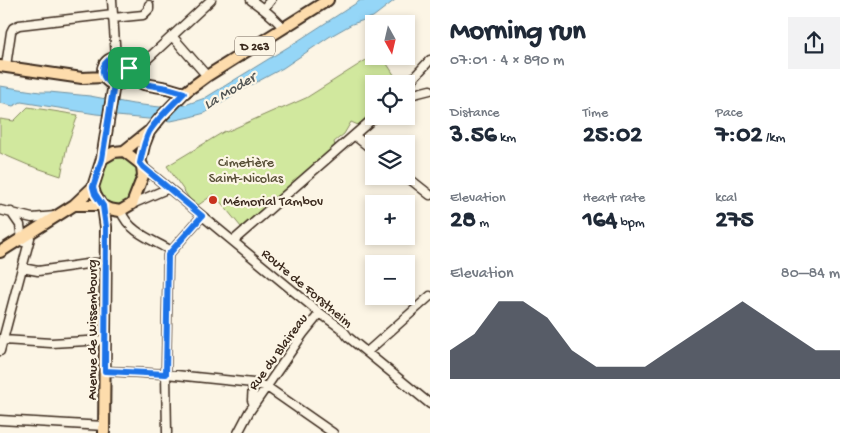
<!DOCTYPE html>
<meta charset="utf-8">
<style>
body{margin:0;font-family:"Gochi Hand",sans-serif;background:#f2f2f3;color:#1f2937;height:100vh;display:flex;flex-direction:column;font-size:19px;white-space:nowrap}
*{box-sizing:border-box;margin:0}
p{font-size:16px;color:#747a83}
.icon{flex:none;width:28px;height:28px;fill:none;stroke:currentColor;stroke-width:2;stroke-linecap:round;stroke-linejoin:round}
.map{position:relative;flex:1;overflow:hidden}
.details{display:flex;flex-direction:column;background:#fff;width:430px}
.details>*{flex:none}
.needle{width:32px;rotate:172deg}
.fabs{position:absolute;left:365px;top:15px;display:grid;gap:10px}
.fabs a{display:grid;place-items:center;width:50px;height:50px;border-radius:0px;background:#fff;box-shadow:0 2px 8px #0003;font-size:25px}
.pin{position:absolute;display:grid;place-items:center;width:42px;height:42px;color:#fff;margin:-21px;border-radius:10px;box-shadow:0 2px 8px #0006}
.round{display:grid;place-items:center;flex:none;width:52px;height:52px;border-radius:0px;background:#f2f2f3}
.overview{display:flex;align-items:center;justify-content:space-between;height:85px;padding:0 20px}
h1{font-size:28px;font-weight:800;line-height:38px}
.metrics{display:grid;grid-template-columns:repeat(3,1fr);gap:8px;height:85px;padding:5px 20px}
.metrics div{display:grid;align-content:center}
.metrics b{font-size:25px;font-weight:800}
.metrics small{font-size:14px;font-weight:400}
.metrics p{font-size:14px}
.chart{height:140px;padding:10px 20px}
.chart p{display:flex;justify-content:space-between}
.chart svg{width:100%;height:90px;margin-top:5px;fill:#111827;opacity:.7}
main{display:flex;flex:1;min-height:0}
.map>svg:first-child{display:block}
.green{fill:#d1e89e;stroke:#86895e}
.water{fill:#95d6f7;stroke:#7191a0}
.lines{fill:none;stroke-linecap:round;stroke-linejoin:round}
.minor-casing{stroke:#3b2a1e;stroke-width:11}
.major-casing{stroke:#3b2a1e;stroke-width:14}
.minor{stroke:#fcf5e5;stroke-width:8}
.major{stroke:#fddcac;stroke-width:10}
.route-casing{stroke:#fff;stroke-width:10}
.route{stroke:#1a73e8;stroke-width:6}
.poi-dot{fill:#c8321e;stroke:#fcf5e5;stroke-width:2}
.labels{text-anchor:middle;stroke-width:4.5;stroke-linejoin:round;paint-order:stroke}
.shield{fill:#fcf5e5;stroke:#75675a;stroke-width:1}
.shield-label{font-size:12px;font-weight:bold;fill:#3b2a1e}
.park-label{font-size:14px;fill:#595038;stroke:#fcf5e5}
.poi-label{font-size:14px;fill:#3b2a1e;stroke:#fcf5e5;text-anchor:start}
.street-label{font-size:14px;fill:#3b2a1e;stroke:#fcf5e5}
.water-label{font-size:15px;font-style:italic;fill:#525554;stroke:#fcf5e5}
</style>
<main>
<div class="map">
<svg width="430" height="433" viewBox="0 0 430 433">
<rect width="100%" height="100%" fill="#fcf5e5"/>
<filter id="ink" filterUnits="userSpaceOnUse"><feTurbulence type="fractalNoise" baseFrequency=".02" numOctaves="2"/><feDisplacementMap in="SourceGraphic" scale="10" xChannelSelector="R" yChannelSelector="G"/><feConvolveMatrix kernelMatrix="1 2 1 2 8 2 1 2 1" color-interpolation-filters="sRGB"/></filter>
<g filter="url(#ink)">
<path class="green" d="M 374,55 L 374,56 L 382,56 L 400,84 L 374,84 L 374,111 L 358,125 L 351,122 L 344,134 L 334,142 L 335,146 L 241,227 L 214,194 L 197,206 L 191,201 L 167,166 L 225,131 L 226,132 L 280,108 L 281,109 L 306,98 Z
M 28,107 L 78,115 L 67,146 L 61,176 L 28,165 L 0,153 L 0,119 L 14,121 Z
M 116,158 C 129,157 138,165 138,178 C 135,184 133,194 129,199 C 127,203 122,204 119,204 C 90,207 96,164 116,158 Z"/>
<path class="water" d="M 361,0 L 395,0 L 373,17 L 352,24 L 329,37 L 283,68 L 242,90 L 230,98 L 205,113 L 190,117 L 171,121 L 148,119 L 96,114 L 21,102 L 13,106 L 0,103 L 0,86 L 40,92 L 49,92 L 90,96 L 133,104 L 160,107 L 185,105 L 205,98 L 293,44 Z"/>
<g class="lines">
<g class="minor-casing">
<path id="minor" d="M 112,0 L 116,58
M 251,0 C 262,8 275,17 283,28
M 263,9 L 271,0
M 113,18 L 143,15 L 149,9 L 149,5
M 172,36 L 207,76
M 6,66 L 11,32 L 13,28 L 19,25 L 113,14
M 129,68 L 134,68 L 142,64 L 211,0
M 406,86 L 430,60
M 406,96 L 430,90
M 355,136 L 374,151
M 143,167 L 320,313 L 342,329 L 348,337 L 430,404
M 406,176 L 430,195
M 132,204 L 169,188
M 0,210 L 32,218 L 55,216
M 121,211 C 128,231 150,239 168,249 L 170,252
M 11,212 L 20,225 L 22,239 L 23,242
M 233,241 L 376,116
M 22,268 L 38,271 L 94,263 L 106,263
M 3,340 L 51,343 L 105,340
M 0,351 L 30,238 L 29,234
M 367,352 L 430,296
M 105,371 L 166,374 L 253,383 L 267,387 L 333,433
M 253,383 L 252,400 L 254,405
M 0,420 L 104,426
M 167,433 L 166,374 L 168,255 L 202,216
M 238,433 L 249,412 L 303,334 L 320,313"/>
</g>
<g class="major-casing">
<path id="major" d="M103 71a13 13 0 1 1 26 0a13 13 0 1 1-26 0Z
M 0,66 L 82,78 L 104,77
M 128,77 L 144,84 L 167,88 L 184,93
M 124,151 L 148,132
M 102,159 L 114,152 L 124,151 L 142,165 L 143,176 L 132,204 L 120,211 L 109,209 L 101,205 L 95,194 L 93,187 L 102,159 L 114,84
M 140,163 L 144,145 L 149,132 L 161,117 L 184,93 L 207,76 L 328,0
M 74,205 L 101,205
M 103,206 L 106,227 L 104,433
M 0,252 L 74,205 L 93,187"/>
</g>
<use href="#minor" class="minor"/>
<use href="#major" class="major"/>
</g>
</g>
<g class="lines" filter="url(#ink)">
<g class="route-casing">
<path id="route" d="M 112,58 C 124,56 131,65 128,77 L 144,84 L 167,88 L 184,93 C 174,103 156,120 149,132 C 144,142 142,153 140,163 L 143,167 L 202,216 L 168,255 L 166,374 L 105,371 L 106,227 L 103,206 L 95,194 L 93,187 L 102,159 L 114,84 C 100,80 99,65 112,58 Z"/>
</g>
<use href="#route" class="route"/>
</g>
<circle class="poi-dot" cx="213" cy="200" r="5"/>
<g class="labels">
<rect class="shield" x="235" y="36.5" width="40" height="19" rx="4"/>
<g class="shield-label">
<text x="255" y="50">D 263</text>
</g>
<g class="park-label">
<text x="246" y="166">Cimetière<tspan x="246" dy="16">Saint-Nicolas</tspan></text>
</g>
<g class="poi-label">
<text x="223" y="205">Mémorial Tambov</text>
</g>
<g class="street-label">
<text transform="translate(308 287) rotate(40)" y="5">Route de Forstheim</text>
<text transform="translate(91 330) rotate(-90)" y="5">Avenue de Wissembourg</text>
<text transform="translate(277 351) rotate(-54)" y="5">Rue du Blaireau</text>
</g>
<g class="water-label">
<text transform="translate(229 90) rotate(-31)" y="5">La Moder</text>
</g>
</g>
</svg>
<div class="fabs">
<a><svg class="needle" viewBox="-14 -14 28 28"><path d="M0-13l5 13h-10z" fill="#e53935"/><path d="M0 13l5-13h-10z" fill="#747a83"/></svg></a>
<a><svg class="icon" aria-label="locate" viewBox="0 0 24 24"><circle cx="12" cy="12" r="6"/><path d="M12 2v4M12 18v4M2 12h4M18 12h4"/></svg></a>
<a><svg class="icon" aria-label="layers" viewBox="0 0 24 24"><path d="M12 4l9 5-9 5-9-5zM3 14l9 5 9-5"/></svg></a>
<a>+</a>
<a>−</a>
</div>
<div class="pin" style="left:129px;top:68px;background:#1e9e55"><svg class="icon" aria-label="arrive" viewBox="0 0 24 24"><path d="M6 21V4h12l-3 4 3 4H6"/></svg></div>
</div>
<section class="details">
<div class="overview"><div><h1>Morning run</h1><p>07:01 · 4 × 890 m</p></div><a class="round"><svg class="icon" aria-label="share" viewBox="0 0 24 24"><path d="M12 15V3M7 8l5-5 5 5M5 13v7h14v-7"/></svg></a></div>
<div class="metrics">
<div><p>Distance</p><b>3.56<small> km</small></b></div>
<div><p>Time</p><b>25:02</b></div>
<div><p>Pace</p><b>7:02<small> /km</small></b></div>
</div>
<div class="metrics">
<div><p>Elevation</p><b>28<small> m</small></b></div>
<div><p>Heart rate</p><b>164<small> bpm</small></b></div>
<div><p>kcal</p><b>275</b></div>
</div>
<div class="chart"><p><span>Elevation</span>80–84 m</p>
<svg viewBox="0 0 160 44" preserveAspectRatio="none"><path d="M0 44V30L10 22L20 6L30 6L40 14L50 30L60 38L70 38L80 38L90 30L100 22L110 14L120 6L130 14L140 22L150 30L160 30V44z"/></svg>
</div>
</section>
</main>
